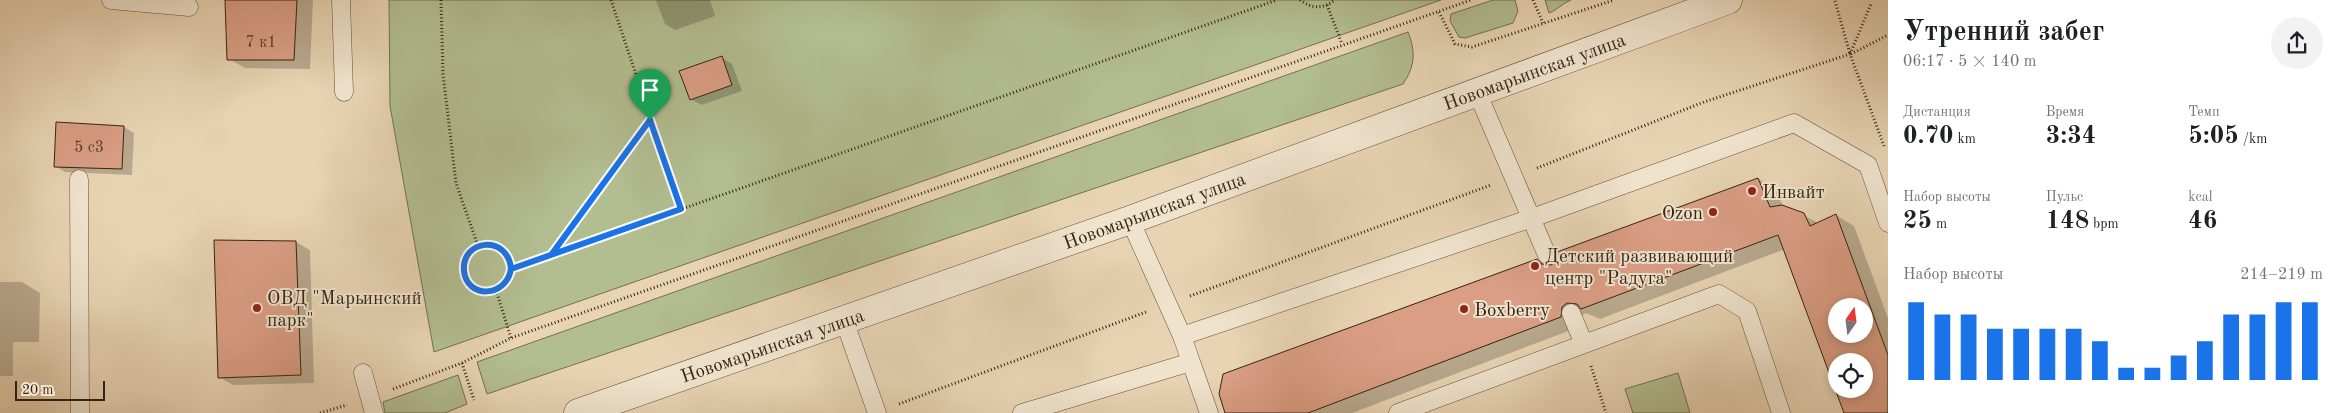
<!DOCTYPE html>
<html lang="ru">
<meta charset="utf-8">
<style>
body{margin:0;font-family:"Old Standard TT",serif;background:#f2f2f2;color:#202124;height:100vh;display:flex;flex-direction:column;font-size:19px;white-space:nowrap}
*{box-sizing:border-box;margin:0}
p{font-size:16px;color:#757577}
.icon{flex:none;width:28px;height:28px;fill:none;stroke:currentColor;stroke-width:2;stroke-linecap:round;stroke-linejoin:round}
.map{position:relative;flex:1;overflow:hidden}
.sheet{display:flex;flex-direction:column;background:#fff;width:450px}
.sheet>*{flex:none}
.needle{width:32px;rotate:14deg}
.fabs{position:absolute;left:1828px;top:298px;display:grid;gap:10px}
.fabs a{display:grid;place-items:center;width:45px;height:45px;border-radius:50%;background:#fff;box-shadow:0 2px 8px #0003;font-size:25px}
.scale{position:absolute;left:15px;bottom:12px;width:90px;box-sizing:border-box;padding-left:5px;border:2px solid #352413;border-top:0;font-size:14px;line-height:18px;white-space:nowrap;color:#352413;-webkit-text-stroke:4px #f0e3ce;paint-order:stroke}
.pin{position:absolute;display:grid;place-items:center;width:42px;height:42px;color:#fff;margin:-51px -21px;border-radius:50% 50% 50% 0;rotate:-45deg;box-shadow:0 0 5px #0007}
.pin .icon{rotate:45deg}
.round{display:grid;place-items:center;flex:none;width:52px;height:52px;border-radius:26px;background:#f2f2f2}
.headline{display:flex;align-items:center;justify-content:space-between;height:85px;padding:0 15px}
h1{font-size:28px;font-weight:700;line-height:38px}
.stats{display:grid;grid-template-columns:repeat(3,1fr);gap:8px;height:85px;padding:5px 15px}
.stats div{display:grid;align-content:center}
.stats b{font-size:25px;font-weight:700}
.stats small{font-size:14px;font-weight:400}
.stats p{font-size:14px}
.chart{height:140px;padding:10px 15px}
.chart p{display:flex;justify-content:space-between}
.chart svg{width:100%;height:90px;margin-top:5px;stroke:#1a73e8;stroke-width:6}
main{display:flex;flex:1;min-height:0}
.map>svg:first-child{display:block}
.green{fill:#b2bd90;stroke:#747052}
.shadow{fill:#0003;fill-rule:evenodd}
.building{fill:#da9e84;stroke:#352413;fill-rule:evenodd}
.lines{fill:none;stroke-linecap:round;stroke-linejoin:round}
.service-casing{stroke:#62503b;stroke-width:19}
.tertiary-casing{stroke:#62503b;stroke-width:29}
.path{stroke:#352413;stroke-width:3;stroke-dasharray:1 2.5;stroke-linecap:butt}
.service{stroke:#f0e3ce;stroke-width:18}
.tertiary{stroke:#f0e3ce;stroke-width:28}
.route-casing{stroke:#fff;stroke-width:10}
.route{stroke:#1a73e8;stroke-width:6}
.poi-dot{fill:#8f2418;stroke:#f0e3ce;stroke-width:2}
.labels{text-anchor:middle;stroke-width:4;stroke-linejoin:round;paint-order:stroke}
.number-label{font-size:16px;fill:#5e422f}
.street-label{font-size:19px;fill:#352413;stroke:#f0e3ce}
.poi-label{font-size:19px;fill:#352413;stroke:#f0e3ce;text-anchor:start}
</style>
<main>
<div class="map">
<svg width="1888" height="413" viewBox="0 0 1888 413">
<rect width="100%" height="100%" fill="#e8d4b3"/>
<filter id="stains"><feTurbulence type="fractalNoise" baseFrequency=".004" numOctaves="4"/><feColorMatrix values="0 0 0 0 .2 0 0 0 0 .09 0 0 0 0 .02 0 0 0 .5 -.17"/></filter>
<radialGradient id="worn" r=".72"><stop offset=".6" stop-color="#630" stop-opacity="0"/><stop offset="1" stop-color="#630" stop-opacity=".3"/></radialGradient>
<path class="green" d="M 389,0 L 1441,0 L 434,352 L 390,106 Z
M 1493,0 L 1515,0 L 1518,11 L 1513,23 L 1465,38 L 1459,37 L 1450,21 L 1451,14 Z
M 1545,0 L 1571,0 C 1562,3 1558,10 1549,13 Z
M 1408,32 C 1416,52 1415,66 1403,84 L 487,394 L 477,362 Z
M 1678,373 L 1690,413 L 1633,413 L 1625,389 Z
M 458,375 L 467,404 L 445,413 L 385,413 L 383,402 Z"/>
<path class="shadow" d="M 227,0 L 313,0 L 310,69 L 245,68 L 229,59 Z
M 656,0 L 710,0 L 715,16 L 675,30 L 665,24 Z
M 722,58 L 732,64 L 742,91 L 701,105 L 691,99 Z
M 124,127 L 134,133 L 132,175 L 65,172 L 55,166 Z
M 1758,179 L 1776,189 L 1783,206 L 1819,223 L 1836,215 L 1854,226 L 1888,318 L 1888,413 L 1846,413 L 1837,389 L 1864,389 L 1864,361 L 1836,361 L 1836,387 L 1785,249 L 1600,319 L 1586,313 L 1580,317 L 1579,327 L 1352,413 L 1226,413 L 1537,260 L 1551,266 ZM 1836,306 L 1864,306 L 1864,334 L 1836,334 Z
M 296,242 L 310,250 L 314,383 L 233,385 L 219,377 Z
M 0,282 L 22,282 L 40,293 L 39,342 L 13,342 L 13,376 L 0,376 Z"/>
<path class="building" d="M 225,0 L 297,0 L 294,60 L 227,60 Z
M 722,56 L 732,85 L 690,100 L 679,71 Z
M 56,122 L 124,126 L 122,169 L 54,167 Z
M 1758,178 L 1770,207 L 1782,205 L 1804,213 L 1810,226 L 1836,214 L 1888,355 L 1888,413 L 1844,413 L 1778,235 L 1581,309 L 1577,304 L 1567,303 L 1562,307 L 1561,317 L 1308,413 L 1225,413 L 1219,394 L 1223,374 L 1537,259 L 1541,264 L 1551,265 L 1556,261 L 1557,252 ZM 1836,306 L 1864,306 L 1864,334 L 1836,334 ZM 1836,361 L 1864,361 L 1864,389 L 1836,389 Z
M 214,240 L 296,241 L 301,375 L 218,378 Z"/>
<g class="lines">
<g class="service-casing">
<path id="service" d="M 111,0 L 189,7
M 341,0 L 344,92
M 1477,92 L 1547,255
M 79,179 L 80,413
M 1130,220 L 1182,336 L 1191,362
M 1571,313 L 1584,344
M 844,320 L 877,413
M 1182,336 L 1532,218 L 1794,123 L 1868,165 L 1888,223
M 363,373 L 374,413
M 1022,413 L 1191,362 L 1209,413
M 1398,413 L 1719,294 L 1747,311 L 1781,413"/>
</g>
<g class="tertiary-casing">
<path id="tertiary" d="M 578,413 L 1130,220 L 1728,0"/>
</g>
<path class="path" d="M 441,0 L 443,74 L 456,183 L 478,246
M 611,0 L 681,209
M 1300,0 C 1312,9 1323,9 1335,0
M 1533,0 L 1543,23
M 1835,1 L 1850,54
M 1327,5 L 1342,44
M 1439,12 L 1455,44 L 1472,47 L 1614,0
M 1850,54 L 1871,4
M 1851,54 L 1888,35
M 1537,168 L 1704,102 L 1850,54 L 1884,146
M464 268a23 23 0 1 1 46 0a23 23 0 1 1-46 0Z
M 551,254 L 650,121
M 511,269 L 1277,0
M 496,290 L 511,338
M 1190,296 L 1491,185
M 462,363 L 474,400
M 1591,366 L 1606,413
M 393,389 L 462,363 L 511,338 L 1471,0
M 899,404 L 1146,312
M 320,413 L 347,405"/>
<use href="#service" class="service"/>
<use href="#tertiary" class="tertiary"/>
</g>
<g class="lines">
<g class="route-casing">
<path id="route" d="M 650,120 L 551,255 L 511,269 C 508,234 461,239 464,271 C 467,299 506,298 511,269 L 681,209 L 650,120"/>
</g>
<use href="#route" class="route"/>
</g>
<g class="poi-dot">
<circle cx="1752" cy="191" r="5"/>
<circle cx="1713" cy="212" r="5"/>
<circle cx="1535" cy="266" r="5"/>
<circle cx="257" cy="308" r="5"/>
<circle cx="1464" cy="309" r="5"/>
</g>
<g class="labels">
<g class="number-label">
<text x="261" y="47">7 к1</text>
<text x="89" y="152">5 с3</text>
</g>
<g class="street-label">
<text transform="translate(1534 71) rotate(-20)" y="7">Новомарьинская улица</text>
<text transform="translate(1154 210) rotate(-20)" y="7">Новомарьинская улица</text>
<text transform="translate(772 345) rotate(-19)" y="7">Новомарьинская улица</text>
</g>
<g class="poi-label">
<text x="1762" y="198">Инвайт</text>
<text x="1703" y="219" text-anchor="end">Ozon</text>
<text x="1545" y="262">Детский развивающий<tspan x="1545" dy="22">центр "Радуга"</tspan></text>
<text x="267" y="304">ОВД "Марьинский<tspan x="267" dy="22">парк"</tspan></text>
<text x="1474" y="316">Boxberry</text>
</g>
</g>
<rect width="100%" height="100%" filter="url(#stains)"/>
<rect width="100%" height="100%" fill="url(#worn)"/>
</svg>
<div class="fabs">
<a><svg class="needle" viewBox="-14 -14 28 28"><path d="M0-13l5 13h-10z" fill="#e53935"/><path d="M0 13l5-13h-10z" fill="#757577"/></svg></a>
<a><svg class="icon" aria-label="locate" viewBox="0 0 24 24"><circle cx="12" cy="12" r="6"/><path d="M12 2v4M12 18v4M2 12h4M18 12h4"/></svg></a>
</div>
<div class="scale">20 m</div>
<div class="pin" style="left:650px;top:120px;background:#1e9e55"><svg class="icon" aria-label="arrive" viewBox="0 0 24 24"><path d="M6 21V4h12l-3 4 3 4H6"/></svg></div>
</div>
<section class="sheet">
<div class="headline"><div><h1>Утренний забег</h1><p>06:17 · 5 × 140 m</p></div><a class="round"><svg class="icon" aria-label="share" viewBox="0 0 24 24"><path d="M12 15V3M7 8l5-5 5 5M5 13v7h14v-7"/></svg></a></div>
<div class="stats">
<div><p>Дистанция</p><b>0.70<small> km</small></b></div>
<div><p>Время</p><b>3:34</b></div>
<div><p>Темп</p><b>5:05<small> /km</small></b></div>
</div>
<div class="stats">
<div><p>Набор высоты</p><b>25<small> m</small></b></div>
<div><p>Пульс</p><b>148<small> bpm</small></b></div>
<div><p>kcal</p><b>46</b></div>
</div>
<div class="chart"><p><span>Набор высоты</span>214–219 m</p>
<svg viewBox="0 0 160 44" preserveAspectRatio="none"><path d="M5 44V6M15 44V12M25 44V12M35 44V19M45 44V19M55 44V19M65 44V19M75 44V25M85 44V38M95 44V38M105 44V32M115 44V25M125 44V12M135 44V12M145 44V6M155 44V6"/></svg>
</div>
</section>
</main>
